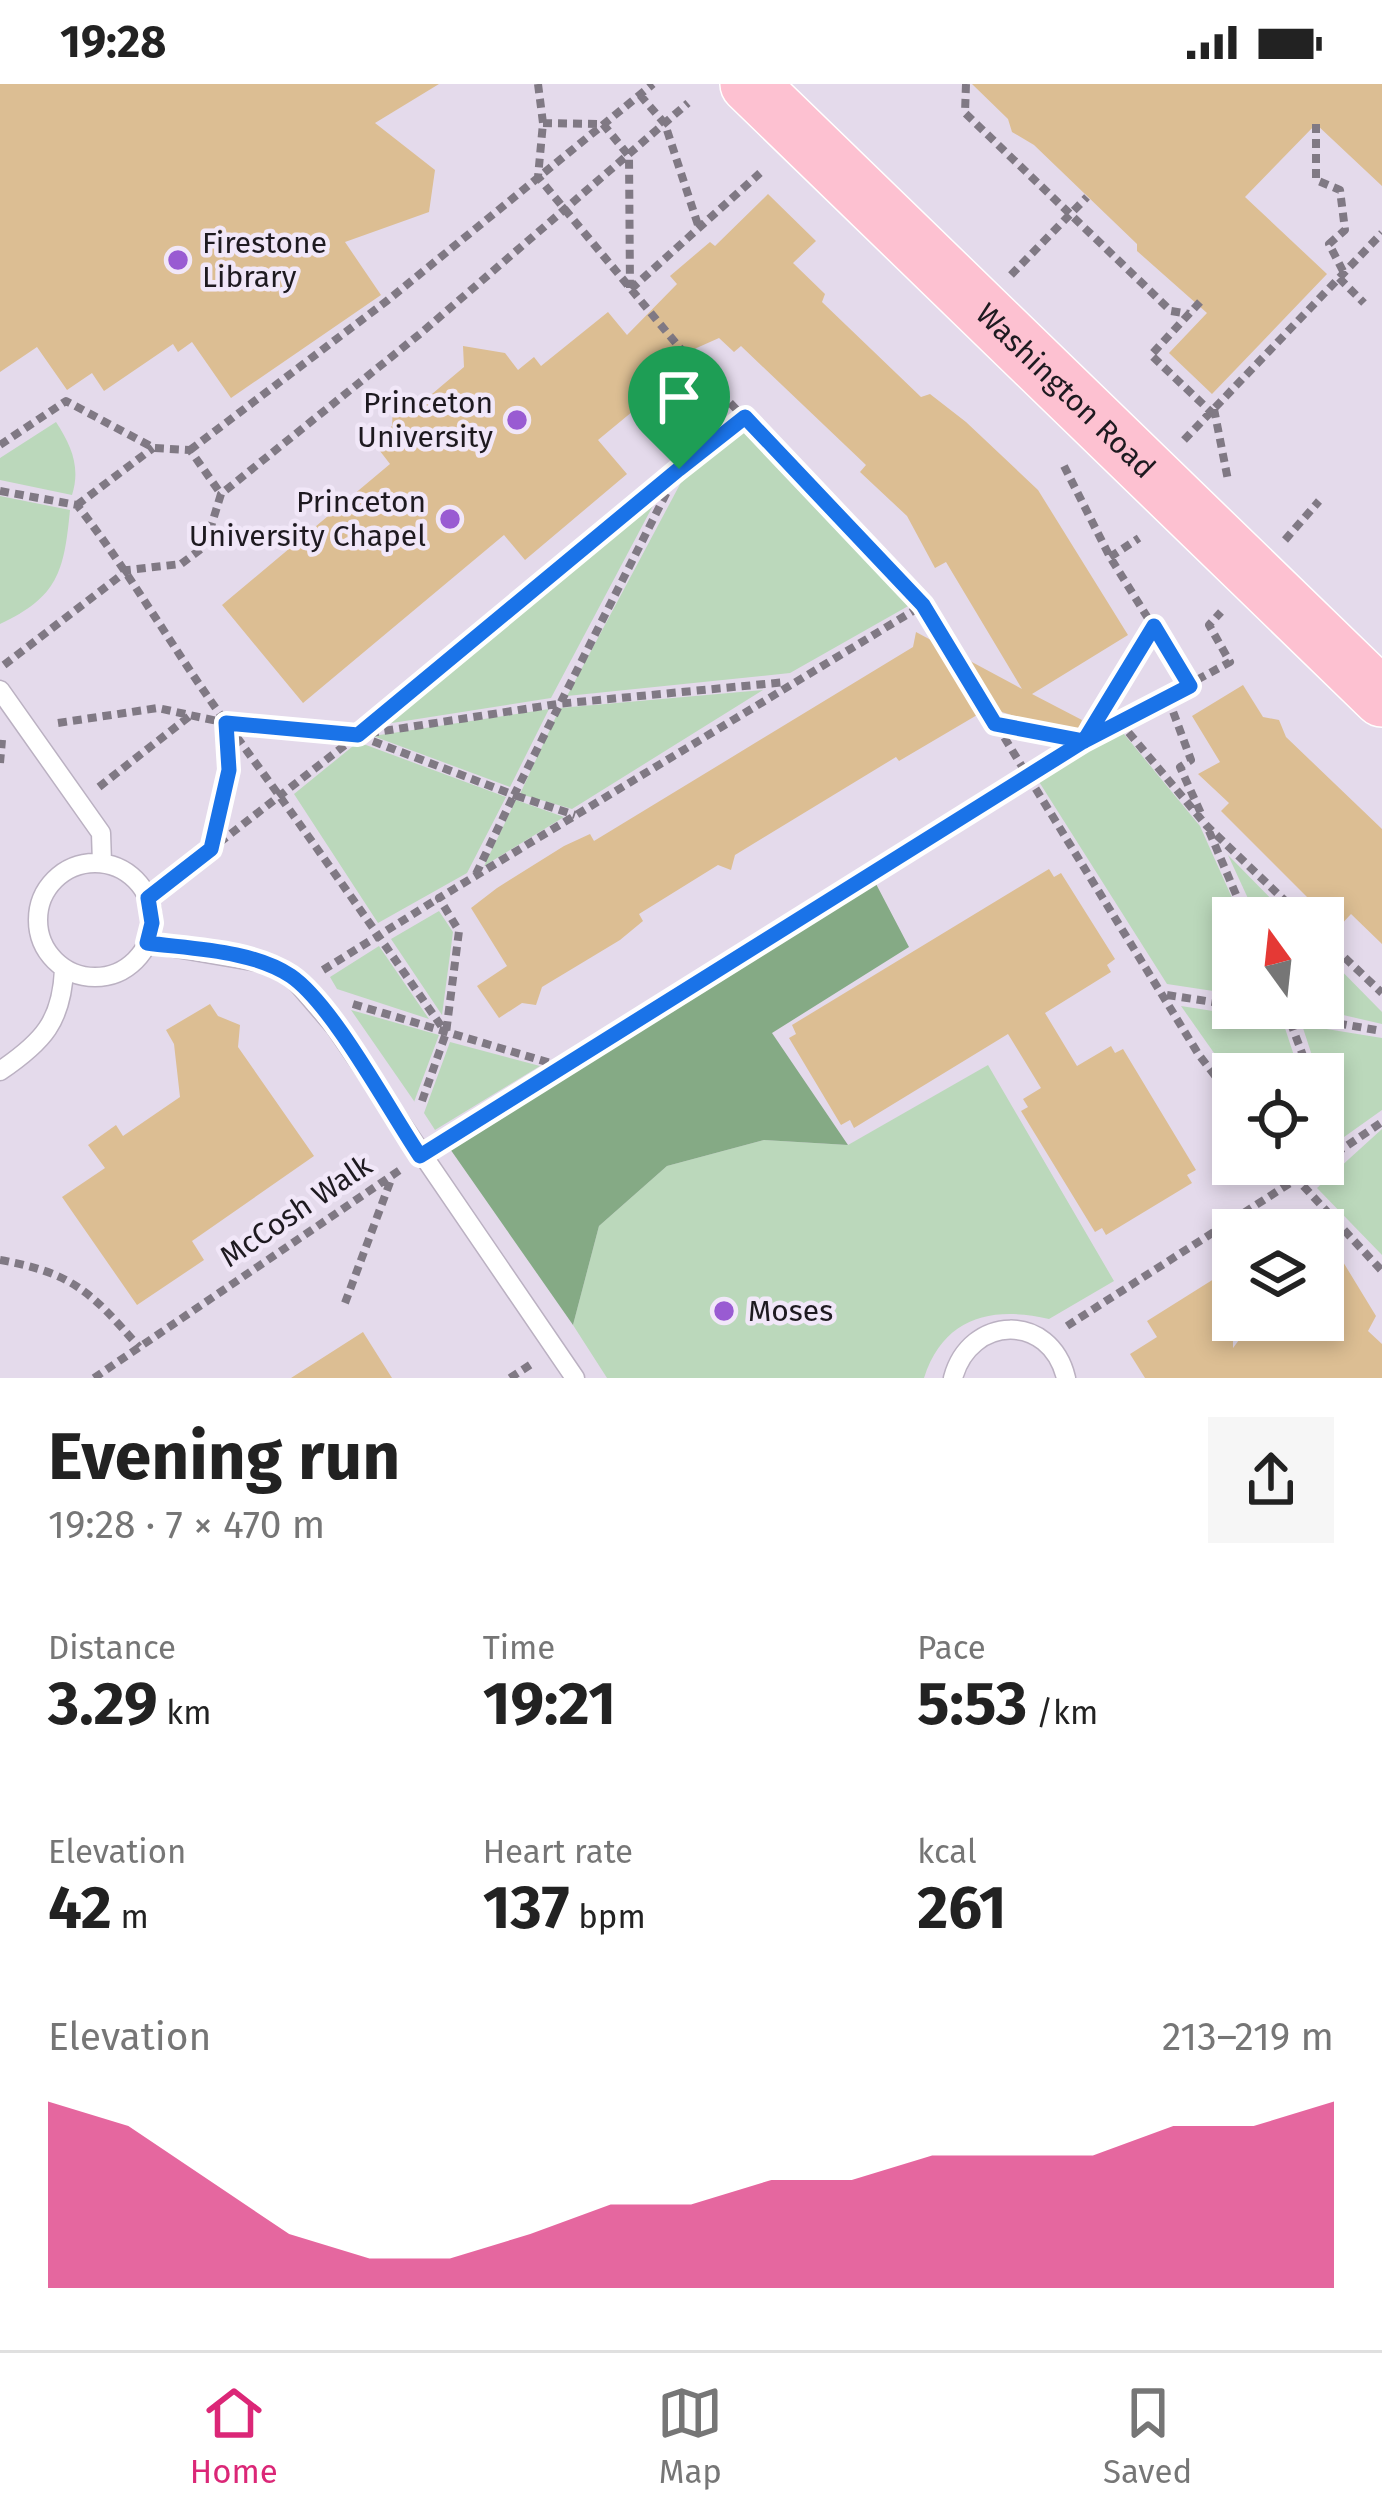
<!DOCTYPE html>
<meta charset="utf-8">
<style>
body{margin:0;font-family:"Fira Sans",sans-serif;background:#f6f6f6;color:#222;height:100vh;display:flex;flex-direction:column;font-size:45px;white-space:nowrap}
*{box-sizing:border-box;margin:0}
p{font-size:39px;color:#767676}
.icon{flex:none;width:66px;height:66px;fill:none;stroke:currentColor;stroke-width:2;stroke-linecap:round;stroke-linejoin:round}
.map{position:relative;height:1294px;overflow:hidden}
.details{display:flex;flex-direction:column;background:#fff;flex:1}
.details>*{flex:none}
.needle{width:78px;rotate:345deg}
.buttons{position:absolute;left:1212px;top:813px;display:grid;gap:24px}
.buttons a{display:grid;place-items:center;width:132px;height:132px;border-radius:0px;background:#fff;box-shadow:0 6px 18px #0003;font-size:60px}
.pin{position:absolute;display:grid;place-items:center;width:102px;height:102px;color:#fff;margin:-123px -51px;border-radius:50% 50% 50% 0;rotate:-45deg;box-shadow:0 0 12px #0007}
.pin .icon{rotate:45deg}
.round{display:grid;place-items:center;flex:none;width:126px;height:126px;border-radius:0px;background:#f6f6f6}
.headline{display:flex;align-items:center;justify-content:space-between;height:204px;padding:0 48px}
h1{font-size:66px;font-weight:700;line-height:90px}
.stats{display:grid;grid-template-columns:repeat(3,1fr);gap:18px;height:204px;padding:12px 48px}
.stats div{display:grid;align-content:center}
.stats b{font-size:60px;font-weight:700}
.stats small{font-size:33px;font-weight:400}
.stats p{font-size:33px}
.chart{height:336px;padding:24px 48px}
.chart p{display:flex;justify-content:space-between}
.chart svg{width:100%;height:216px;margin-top:12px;fill:#db2777;opacity:.7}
.status{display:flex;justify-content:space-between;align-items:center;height:84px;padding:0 60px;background:#fff;direction:ltr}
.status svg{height:33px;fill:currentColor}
.menu{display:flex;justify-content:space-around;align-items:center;height:168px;border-top:3px solid #e0e0e0;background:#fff;font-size:33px;color:#767676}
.menu a{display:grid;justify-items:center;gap:6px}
.menu .selected{color:#db2777}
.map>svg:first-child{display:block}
.green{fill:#bbd8bb}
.forest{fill:#85aa85}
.building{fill:#dcbe93}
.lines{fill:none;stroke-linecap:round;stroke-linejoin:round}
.service-casing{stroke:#bbb1c2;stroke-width:21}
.primary-casing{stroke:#fff;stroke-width:60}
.path{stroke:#807984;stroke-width:8;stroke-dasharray:9 6;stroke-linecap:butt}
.service{stroke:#fff;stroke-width:18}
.primary{stroke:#fdc1d1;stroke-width:57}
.route-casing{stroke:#fff;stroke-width:24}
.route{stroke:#1a73e8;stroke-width:15}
.poi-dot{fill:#995bd2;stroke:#f1e7f8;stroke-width:4.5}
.labels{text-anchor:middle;stroke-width:9;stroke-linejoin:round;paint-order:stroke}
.poi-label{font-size:30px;fill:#1e1a20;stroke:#f1e7f8;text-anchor:start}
.street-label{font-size:30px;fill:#1e1a20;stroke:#f1e7f8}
</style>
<div class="status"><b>19:28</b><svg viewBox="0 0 49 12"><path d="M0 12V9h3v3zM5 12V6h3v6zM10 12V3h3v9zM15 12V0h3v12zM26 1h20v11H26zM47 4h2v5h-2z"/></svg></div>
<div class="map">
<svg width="1382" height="1294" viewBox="0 0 1382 1294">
<rect width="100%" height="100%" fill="#e4daeb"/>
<path class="green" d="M 56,338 C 71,361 81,383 72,411 L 0,396 L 0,374 Z
M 745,339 L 910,521 L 790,589 L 567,612 L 686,389 Z
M 0,412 L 70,426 C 64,488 58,513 0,540 Z
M 657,414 L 551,614 L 373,642 Z
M 763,606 L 572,725 L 520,710 L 560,624 Z
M 549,625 L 510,703 L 373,652 Z
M 1119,644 L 1200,742 L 1241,834 L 1233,834 L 1233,910 L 1167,900 L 1036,693 Z
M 358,658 L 506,713 L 467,789 L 378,839 L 294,710 Z
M 516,716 L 564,733 L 484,782 Z
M 1228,771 L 1290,834 L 1257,834 Z
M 439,827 L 453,848 L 442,931 L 391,855 Z
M 379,862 L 429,935 L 337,905 L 330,893 Z
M 1323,868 L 1382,928 L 1382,940 L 1313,924 L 1323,924 Z
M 1181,922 L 1283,938 L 1300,990 L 1233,990 L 1233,996 Z
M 351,926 L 439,951 L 414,1018 L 414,1017 Z
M 1302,941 L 1382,954 L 1382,1026 L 1323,1068 L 1323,990 L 1318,990 Z
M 450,958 L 540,982 L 435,1046 L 424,1029 Z
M 988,981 L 1114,1197 L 1049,1235 C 993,1222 944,1232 924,1294 L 607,1294 L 573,1241 L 599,1142 L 667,1082 L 764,1056 L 848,1061 Z
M 1382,1045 L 1382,1171 L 1317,1104 Z"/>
<path class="forest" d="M 875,798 L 909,863 L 772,949 L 848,1061 L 764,1056 L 667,1082 L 599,1142 L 573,1241 L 448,1062 Z"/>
<path class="building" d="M 0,0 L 439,0 L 375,39 L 435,86 L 429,128 L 345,158 L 381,211 L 231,314 L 192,258 L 178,268 L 173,260 L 104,307 L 92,289 L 67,306 L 37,263 L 0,288 Z
M 972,0 L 1382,0 L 1382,102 L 1316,40 L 1245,113 L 1327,190 L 1212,310 L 1169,269 L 1207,229 L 1137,167 L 1137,160 L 1034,61 L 1012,48 L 1008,35 Z
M 768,110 L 816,157 L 793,179 L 825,210 L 822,218 L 921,313 L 930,310 L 966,338 L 1038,406 L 1128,551 L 1032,610 L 1082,636 L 1076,651 L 989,624 L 899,677 L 896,673 L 735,771 L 731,786 L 718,781 L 639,830 L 643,837 L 620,856 L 542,903 L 536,921 L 522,919 L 499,934 L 477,902 L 507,882 L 471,824 L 497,804 L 564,762 L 590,750 L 594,757 L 913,563 L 916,548 L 1022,605 L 946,478 L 935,484 L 907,432 L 860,388 L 866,381 L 741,262 L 734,268 L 719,254 L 654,283 L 667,299 L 598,356 L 627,390 L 525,476 L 504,451 L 303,619 L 222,521 L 390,380 L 373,358 L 392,342 L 393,322 L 413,326 L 464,283 L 463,262 L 505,269 L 518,286 L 534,273 L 541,282 L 608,228 L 627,251 L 677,200 L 670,192 L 710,158 L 715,162 Z
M 1243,601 L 1263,633 L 1279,636 L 1286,653 L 1382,745 L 1382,860 L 1351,830 L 1338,844 L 1221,727 L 1229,719 L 1198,690 L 1220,678 L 1192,632 Z
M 1049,785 L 1054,793 L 1061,789 L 1115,875 L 1107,881 L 1111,888 L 1045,929 L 1077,982 L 1111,962 L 1115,969 L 1123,965 L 1196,1086 L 1187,1091 L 1192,1099 L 1106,1151 L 1102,1144 L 1095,1148 L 1021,1027 L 1028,1023 L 1023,1015 L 1041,1004 L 1008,950 L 854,1044 L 850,1036 L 841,1041 L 789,954 L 796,950 L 792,941 Z
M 210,920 L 218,932 L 240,941 L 238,963 L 314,1072 L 192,1157 L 204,1176 L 137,1221 L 62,1113 L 105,1084 L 88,1061 L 116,1041 L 123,1052 L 180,1013 L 174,960 L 166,946 Z
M 1323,1145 L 1376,1232 L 1368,1247 L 1382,1260 L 1382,1294 L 1145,1294 L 1130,1270 L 1157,1253 L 1147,1237 L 1233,1183 L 1233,1264 L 1254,1236 L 1323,1236 Z
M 363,1248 L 392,1294 L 291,1294 Z"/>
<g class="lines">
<g class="service-casing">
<path id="service" d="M 0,606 L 101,749 L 102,779
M38 836a57 57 0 1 1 114 0a57 57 0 1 1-114 0Z
M 147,859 L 264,879 L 292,893 L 336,944 L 575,1294
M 0,987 C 43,958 62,937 64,885
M 953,1294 C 970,1231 1050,1228 1066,1294"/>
</g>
<g class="primary-casing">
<g id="primary">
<path id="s1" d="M 749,0 L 1382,614"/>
</g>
</g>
<path class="path" d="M 538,0 L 543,39 L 538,93 L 694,281 L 923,521 L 1199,971 L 1233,1015
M 966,0 L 965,29 L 1171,227 L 1189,230
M 640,11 L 665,40 L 699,144
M 543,39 L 603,40 L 629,72 L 630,204
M 1316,40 L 1316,96 L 1340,106 L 1345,146 L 1329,160 L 1344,189
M 1011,191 L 1087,113
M 1339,194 L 1364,219
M 631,205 L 760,89
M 1200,218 L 1151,271 L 1211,328
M 1214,325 L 1228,396
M 1184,356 L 1382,149
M 0,361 L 66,317 L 154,364 L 190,366 L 221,410
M 190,366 L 388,216 L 653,0
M 1064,382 L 1110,473 L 1190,602
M 0,407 L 77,421 C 132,491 175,569 228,641 C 302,742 374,845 446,949
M 77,421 L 153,364
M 1285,456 L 1319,417
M 1110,473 L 1139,454
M 4,581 L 128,486 L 181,480 L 205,462 L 221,410 L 421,249 L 688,19
M 1168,614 L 1191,676 L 1180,683 L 1203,734
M 1119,637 L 1206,741 L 1303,834
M 58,639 L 158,624 L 226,639 L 358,651 L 557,620 L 786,598
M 996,640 L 1084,657 L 1154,542
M 359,652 L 514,711 L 676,390
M 0,679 L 2,656
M 99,703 L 191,631
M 1209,747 L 1246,834
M 212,762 L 229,686 L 226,641
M 476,790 L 514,711 L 575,731
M 148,814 L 358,651 L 745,333
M 1323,853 L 1382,909
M 323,886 L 439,814
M 1167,911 L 1233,921
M 353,920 L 557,981
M 1249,924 L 1382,947
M 1285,924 L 1310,990
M 422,1017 L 446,949 L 459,847 L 439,814 L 923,521
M 442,1057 L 1084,657 L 1230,578 L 1209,541 L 1221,528
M 1323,1078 L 1382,1038
M 1283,1080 L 1382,1187
M 0,1176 C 73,1189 91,1208 139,1263
M 345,1219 L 392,1093
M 1067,1242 L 1320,1080
M 94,1294 L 400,1086
M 510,1294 L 533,1279"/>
<use href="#service" class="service"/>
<use href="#primary" class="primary"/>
</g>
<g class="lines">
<g class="route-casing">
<path id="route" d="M 679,385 L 358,651 L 226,639 L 229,686 L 211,765 L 148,814 L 152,839 L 147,859 C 192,865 252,866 291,892 C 333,921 389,1026 420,1072 L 1084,657 L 1190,602 L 1154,542 L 1084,657 L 995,640 L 923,521 L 745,333 L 679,385"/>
</g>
<use href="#route" class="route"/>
</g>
<g class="poi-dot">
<circle cx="178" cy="176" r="12"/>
<circle cx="517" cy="336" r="12"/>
<circle cx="450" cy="435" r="12"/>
<circle cx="724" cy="1227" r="12"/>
</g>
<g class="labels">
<g class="poi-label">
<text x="202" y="169">Firestone<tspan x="202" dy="34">Library</tspan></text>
<text x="493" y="329" text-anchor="end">Princeton<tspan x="493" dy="34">University</tspan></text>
<text x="426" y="428" text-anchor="end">Princeton<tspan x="426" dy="34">University Chapel</tspan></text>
<text x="748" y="1237">Moses</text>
</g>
<g class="street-label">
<text dy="10" stroke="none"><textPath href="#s1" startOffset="441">Washington Road</textPath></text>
<text transform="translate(296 1127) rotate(-34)" y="10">McCosh Walk</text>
</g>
</g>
</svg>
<div class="buttons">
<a><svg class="needle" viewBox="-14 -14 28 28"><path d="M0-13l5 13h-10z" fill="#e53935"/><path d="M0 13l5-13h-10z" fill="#767676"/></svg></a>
<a><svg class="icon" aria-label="locate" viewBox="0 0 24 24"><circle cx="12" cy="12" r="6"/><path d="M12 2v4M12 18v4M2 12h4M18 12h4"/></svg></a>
<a><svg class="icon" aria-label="layers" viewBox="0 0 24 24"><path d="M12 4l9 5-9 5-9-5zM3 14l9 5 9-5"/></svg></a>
</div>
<div class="pin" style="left:679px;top:385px;background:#1e9e55"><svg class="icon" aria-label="arrive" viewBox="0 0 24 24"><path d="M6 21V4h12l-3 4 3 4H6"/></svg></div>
</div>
<section class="details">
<div class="headline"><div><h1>Evening run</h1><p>19:28 · 7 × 470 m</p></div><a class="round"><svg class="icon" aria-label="share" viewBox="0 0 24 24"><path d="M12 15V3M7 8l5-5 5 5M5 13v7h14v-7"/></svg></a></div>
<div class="stats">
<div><p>Distance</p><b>3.29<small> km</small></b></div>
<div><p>Time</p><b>19:21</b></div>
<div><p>Pace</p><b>5:53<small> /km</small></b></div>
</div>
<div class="stats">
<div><p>Elevation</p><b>42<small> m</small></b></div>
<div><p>Heart rate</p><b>137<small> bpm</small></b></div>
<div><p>kcal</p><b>261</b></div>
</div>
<div class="chart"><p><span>Elevation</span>213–219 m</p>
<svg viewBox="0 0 160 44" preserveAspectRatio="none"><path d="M0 44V6L10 11L20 22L30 33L40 38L50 38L60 33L70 27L80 27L90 22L100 22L110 17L120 17L130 17L140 11L150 11L160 6V44z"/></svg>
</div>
</section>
<nav class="menu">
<a class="selected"><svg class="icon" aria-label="home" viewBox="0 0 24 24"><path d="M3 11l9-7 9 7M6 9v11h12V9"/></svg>Home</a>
<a><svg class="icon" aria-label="map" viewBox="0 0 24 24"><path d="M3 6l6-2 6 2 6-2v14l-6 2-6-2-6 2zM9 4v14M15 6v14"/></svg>Map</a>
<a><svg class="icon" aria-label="saved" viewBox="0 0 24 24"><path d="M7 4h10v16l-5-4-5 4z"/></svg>Saved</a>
</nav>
